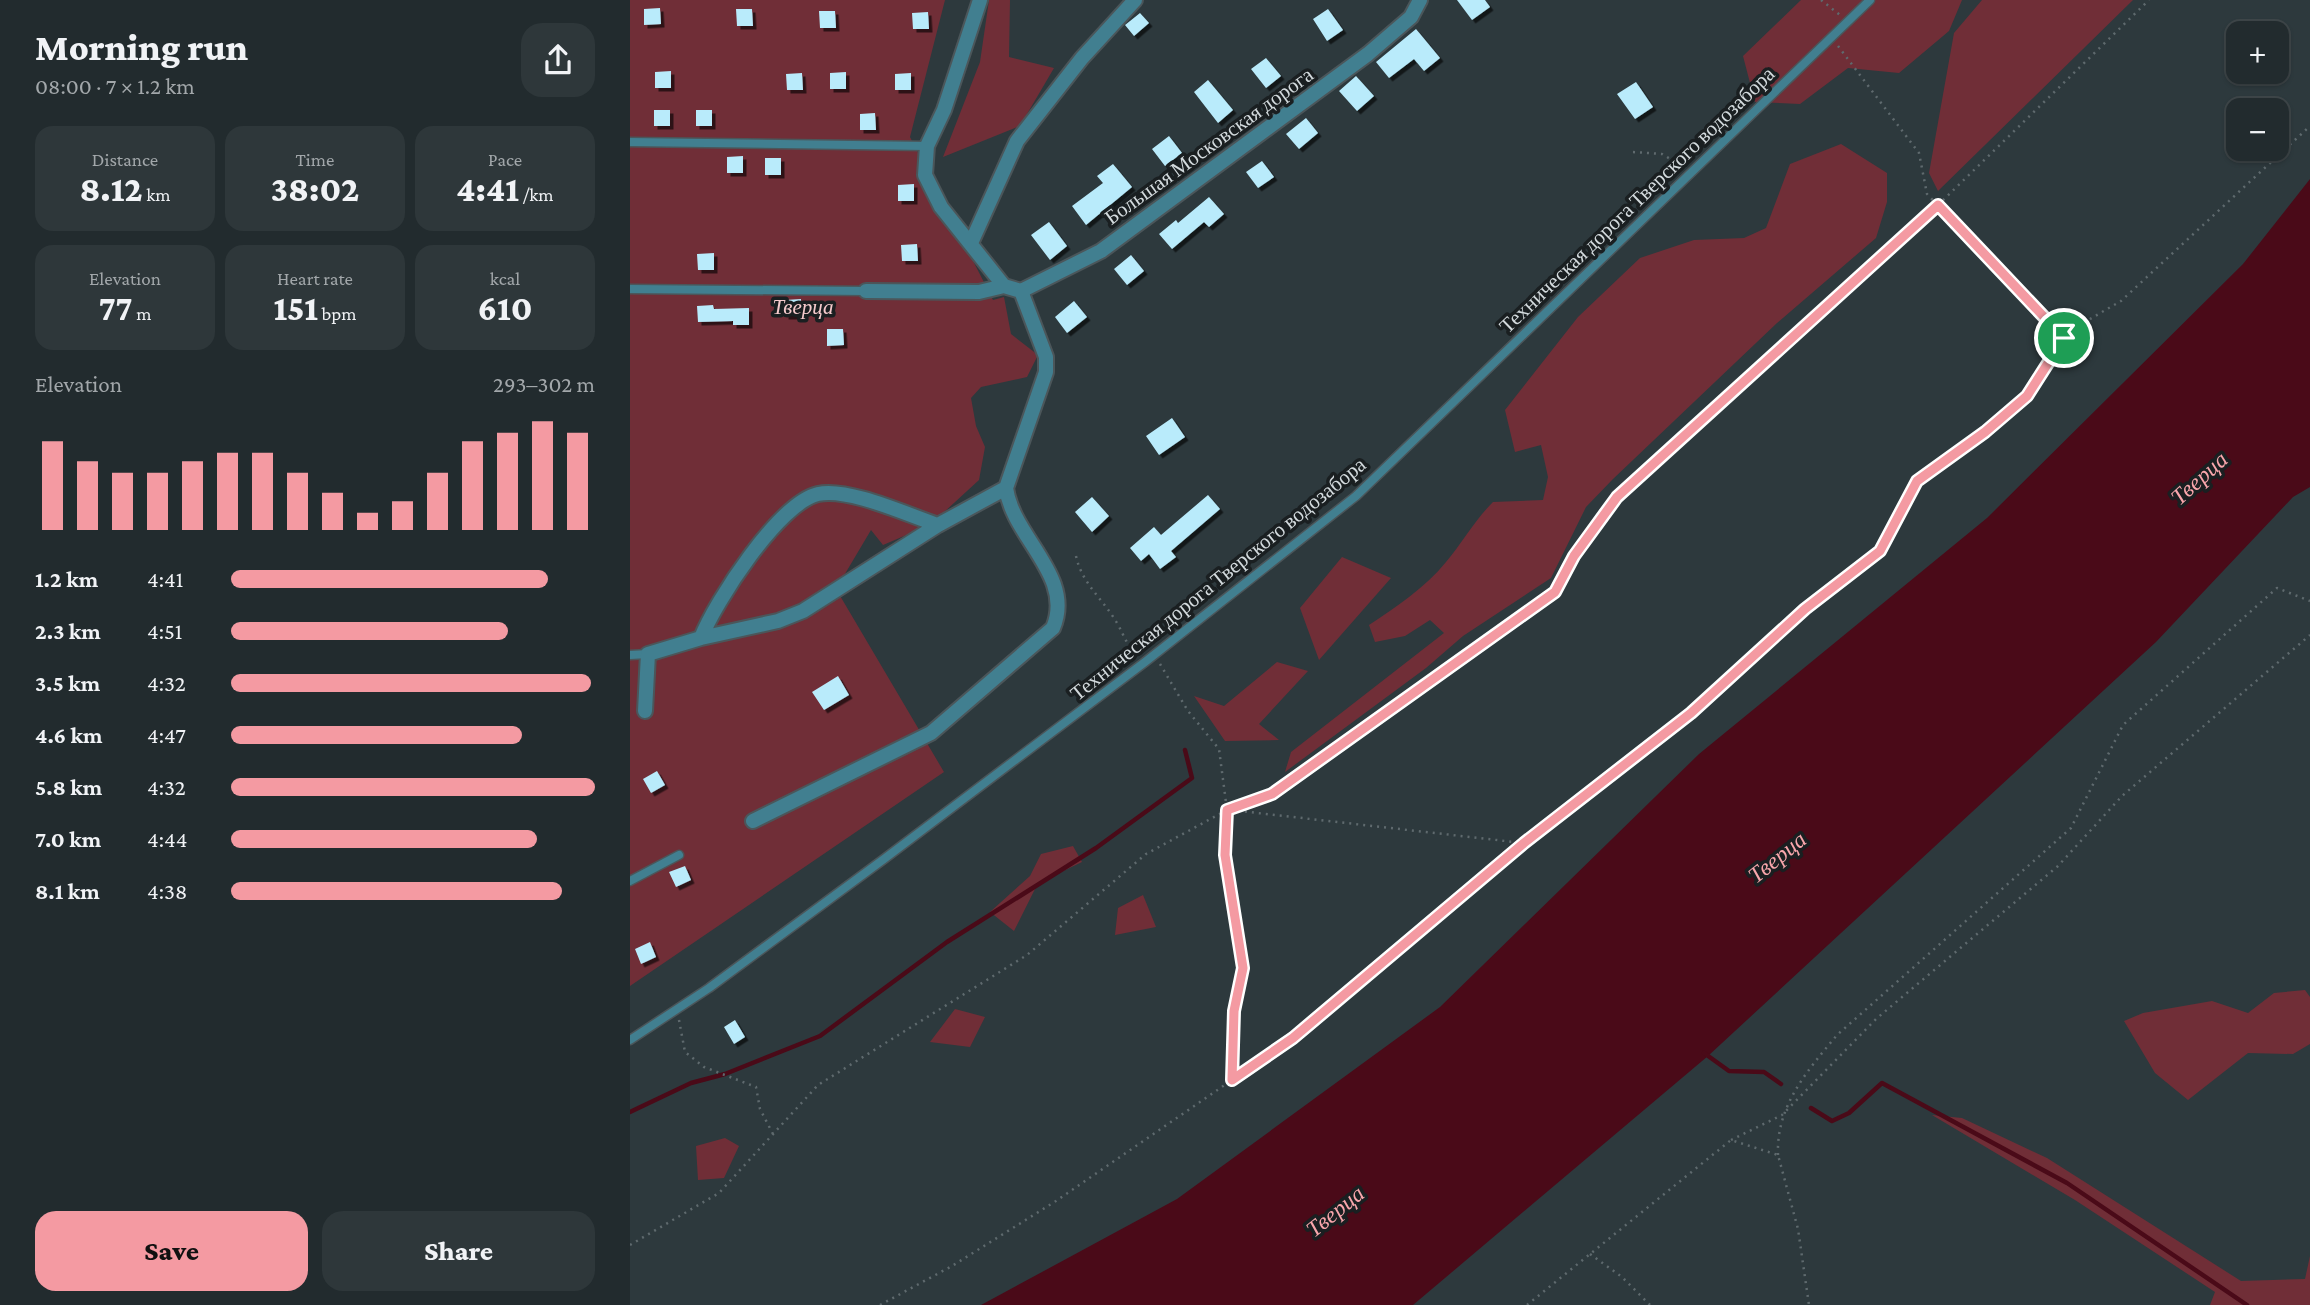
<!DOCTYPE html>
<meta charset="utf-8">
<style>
body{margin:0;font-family:"Crimson Pro",serif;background:#2e373a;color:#f1f3f6;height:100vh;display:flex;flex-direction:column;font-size:26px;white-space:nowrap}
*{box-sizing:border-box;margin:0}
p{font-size:23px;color:#a2a7aa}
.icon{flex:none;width:38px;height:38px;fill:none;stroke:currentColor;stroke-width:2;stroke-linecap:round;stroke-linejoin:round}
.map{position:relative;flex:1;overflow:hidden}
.sheet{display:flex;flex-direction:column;background:#222b2e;width:630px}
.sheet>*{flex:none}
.fabs{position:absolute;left:1596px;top:21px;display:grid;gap:14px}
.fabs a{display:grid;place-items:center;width:63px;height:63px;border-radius:14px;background:#222b2e;box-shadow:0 2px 5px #0004,0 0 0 2px #3f474a;font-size:35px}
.pin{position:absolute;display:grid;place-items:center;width:60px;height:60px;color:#fff;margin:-30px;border:4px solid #fff;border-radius:50%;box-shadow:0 2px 7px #0007}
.round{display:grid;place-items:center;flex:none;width:74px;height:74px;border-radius:21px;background:#2e373a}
.head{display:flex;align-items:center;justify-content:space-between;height:119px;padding:0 35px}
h1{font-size:38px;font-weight:800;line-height:52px}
.figures{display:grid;grid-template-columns:repeat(3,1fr);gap:10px;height:119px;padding:7px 35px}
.figures div{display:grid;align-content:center;border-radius:18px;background:#2e373a;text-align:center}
.figures b{font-size:35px;font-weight:800}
.figures small{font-size:19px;font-weight:400}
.figures p{font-size:19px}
.chart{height:196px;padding:14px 35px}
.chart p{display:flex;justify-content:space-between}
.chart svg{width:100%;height:126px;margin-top:7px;stroke:#f49aa2;stroke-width:6}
.button{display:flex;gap:14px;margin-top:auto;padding:14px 35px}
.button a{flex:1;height:80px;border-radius:21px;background:#f49aa2;color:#111;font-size:28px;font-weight:800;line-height:80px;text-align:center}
.button a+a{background:#2e373a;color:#f1f3f6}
ul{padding:0 35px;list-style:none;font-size:23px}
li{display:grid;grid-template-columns:112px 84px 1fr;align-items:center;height:52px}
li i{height:18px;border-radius:9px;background:#f49aa2}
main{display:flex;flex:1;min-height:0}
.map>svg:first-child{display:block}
.green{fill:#702e37}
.water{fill:#4a0a18}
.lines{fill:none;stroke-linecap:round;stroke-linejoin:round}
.stream{stroke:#4a0a18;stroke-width:4.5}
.building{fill:#b9ebfb;filter:url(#shadow)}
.service-casing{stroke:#4b565a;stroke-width:11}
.minor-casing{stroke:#4b565a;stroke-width:18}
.path{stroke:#5f6a6e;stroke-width:2.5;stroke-dasharray:2 5;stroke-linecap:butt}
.service{stroke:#417f90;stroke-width:8}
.minor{stroke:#417f90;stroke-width:14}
.route-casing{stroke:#fff;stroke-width:14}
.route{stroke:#f49aa2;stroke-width:9}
.labels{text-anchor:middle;stroke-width:7;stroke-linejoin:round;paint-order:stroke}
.street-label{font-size:21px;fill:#d3dadd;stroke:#1a1f21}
.park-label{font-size:21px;font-style:italic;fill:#f6cbcd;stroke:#1a1f21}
.water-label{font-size:23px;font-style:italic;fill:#f9a6ac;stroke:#1a1f21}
</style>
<main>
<section class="sheet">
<div class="head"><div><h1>Morning run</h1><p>08:00 · 7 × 1.2 km</p></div><a class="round"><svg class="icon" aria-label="share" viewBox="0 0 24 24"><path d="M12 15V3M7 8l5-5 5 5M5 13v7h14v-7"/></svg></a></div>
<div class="figures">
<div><p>Distance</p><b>8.12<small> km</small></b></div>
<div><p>Time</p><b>38:02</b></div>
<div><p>Pace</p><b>4:41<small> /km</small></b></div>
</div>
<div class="figures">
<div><p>Elevation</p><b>77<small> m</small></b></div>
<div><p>Heart rate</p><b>151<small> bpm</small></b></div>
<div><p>kcal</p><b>610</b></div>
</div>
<div class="chart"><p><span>Elevation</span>293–302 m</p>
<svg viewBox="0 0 160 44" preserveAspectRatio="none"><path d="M5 44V13M15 44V20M25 44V24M35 44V24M45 44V20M55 44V17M65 44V17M75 44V24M85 44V31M95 44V38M105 44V34M115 44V24M125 44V13M135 44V10M145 44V6M155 44V10"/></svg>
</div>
<ul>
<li><b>1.2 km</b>4:41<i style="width:87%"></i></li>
<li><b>2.3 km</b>4:51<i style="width:76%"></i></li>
<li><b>3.5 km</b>4:32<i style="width:99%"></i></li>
<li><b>4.6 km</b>4:47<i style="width:80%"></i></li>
<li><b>5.8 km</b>4:32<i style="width:100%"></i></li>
<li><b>7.0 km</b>4:44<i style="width:84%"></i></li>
<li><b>8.1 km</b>4:38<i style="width:91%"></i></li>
</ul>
<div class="button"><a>Save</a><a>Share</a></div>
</section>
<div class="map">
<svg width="1680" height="1305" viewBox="0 0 1680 1305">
<defs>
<filter id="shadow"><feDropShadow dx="3.5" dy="3.5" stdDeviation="0" flood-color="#0009"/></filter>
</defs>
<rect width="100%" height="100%" fill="#2d393d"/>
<path class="green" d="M 0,0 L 315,0 L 280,137 L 363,300 L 374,297 L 381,334 L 408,355 L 397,377 L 351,387 L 341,398 L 346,426 L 355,447 L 349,480 L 300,525 L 253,545 L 241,530 L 206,589 L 314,772 L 0,986 Z
M 359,0 L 380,0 L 379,57 L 424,68 L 390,126 L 313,157 L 350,62 Z
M 1171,0 L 1332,0 L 1319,31 L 1269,73 L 1218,68 L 1170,104 L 1125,102 L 1113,56 Z
M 1352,0 L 1503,0 L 1308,191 L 1299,173 L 1324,33 Z
M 1211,144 L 1257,173 L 1257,202 L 1246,238 L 1147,323 L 983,479 L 956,507 L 921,578 L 833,636 L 796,668 L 655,772 L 661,752 L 814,633 L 800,620 L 775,636 L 745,642 L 739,625 C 766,607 795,588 816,562 C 833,542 844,521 863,502 L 913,500 L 918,477 L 911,445 L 885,452 L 875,410 L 948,317 L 1010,258 L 1064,240 L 1114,238 L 1136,228 L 1160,164 Z
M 712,557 L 761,578 L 689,660 L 670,608 Z
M 647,662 L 678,671 L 629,724 L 649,740 L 595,741 L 564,696 L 594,706 Z
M 443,846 L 452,862 L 408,883 L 384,931 L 360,912 L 400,876 L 411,854 Z
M 513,895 L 526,927 L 485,935 L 488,908 Z
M 1675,990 L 1680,997 L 1680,1044 L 1663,1054 L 1618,1053 L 1558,1100 L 1525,1073 L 1494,1021 L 1513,1013 L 1582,1001 L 1618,1013 L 1644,993 Z
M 325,1009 L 355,1017 L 340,1047 L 300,1042 Z
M 1302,1115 L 1332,1118 L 1417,1158 L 1611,1281 L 1675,1279 L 1680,1256 L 1680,1305 L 1580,1305 L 1585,1292 L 1445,1200 Z
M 95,1138 L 109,1146 L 94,1178 L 68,1180 L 66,1146 Z"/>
<path class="water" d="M 1680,179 L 1680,487 L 1663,497 L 1526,642 L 1078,1056 L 783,1305 L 351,1305 L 547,1199 L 810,1007 L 1069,754 L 1357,518 L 1613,264 Z"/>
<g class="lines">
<path class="stream" d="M 1074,1053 L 1099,1071 L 1134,1072 L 1151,1084
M 1181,1108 L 1202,1121 L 1219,1113 L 1252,1083 L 1437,1183 L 1617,1305
M 0,1112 L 61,1083 L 95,1074 L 190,1036 L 317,942 L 466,848 L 562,778 L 555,750"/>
</g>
<path class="building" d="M 827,0 L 855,0 L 860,7 L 842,20 Z
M 30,8 L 31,24 L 14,25 L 14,9 Z
M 106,9 L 122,9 L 123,26 L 107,26 Z
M 698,9 L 713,30 L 697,41 L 683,19 Z
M 189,11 L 205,11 L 206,28 L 190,28 Z
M 298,12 L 299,29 L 283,29 L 282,13 Z
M 510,13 L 519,23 L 504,36 L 495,25 Z
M 786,29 L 810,58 L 794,71 L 784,59 L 759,78 L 746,62 Z
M 636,58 L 651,76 L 636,88 L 621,69 Z
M 41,71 L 41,88 L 25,88 L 25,72 Z
M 216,72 L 216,89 L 200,89 L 200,73 Z
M 172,73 L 173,90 L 157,90 L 156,74 Z
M 281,73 L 281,90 L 265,90 L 265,74 Z
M 726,76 L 744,96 L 727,111 L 709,91 Z
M 578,80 L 603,110 L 588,123 L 564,92 Z
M 1006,82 L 1023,107 L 1005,119 L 987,94 Z
M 24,110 L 40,110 L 40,126 L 24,126 Z
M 66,110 L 82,110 L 82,126 L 66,126 Z
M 245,113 L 246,130 L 230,130 L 230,114 Z
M 676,118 L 688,133 L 669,149 L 656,134 Z
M 539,136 L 552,153 L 535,166 L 522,149 Z
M 113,156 L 113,173 L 97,173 L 97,157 Z
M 135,158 L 151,158 L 151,175 L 135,175 Z
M 632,161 L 644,177 L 628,188 L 616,172 Z
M 483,164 L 502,187 L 456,225 L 442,206 L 473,183 L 467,176 Z
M 284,184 L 284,201 L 268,201 L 268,185 Z
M 579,197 L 594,214 L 579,227 L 574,222 L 542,249 L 529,234 L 546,220 L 548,223 Z
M 419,222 L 437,246 L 420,260 L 401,235 Z
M 287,244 L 288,261 L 272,261 L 271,245 Z
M 84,253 L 84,270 L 68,270 L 67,254 Z
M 501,255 L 514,271 L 497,285 L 484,269 Z
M 171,299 L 171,316 L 155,316 L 155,300 Z
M 444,301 L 457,317 L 437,333 L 425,317 Z
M 83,305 L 84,309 L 119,308 L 119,325 L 103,325 L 103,321 L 68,322 L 67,306 Z
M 197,329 L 213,329 L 214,345 L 197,346 Z
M 542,418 L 555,437 L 529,455 L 516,436 Z
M 578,495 L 590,509 L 541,551 L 546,557 L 530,569 L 519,554 L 511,561 L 500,548 L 524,527 L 531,535 Z
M 462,497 L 479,516 L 462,532 L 445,512 Z
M 208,676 L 219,695 L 194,710 L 182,692 Z
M 27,771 L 35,785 L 21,793 L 13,779 Z
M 55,866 L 61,880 L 46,887 L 39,872 Z
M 20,942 L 26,957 L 11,964 L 5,949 Z
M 105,1020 L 115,1037 L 104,1044 L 94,1027 Z"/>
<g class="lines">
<g class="service-casing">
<path id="service" d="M 0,142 L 297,146
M 0,289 L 236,291
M 0,655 L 18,654
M 0,881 L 49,855
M 0,1040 L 79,988 L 254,859 L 515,662 L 726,496 L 1240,0"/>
</g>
<g class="minor-casing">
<path id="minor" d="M 341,243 L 387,141 L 452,58 L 505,0
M 236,291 L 349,292 L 374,286 L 311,207 L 295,175 L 297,146 L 314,110 L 350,0
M 391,291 L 471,251 L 738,54 L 781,17 L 790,0
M 71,638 L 148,621 L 173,611 L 308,525
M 15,711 L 18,654 L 71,638 C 85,602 149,503 188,494 C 218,487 278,515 308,525 L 376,488 L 416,372 L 416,357 L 391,291 L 374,286
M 123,821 L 301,733 L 423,628 C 445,576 383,538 376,488"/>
</g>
<path class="path" d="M 1191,0 L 1210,15
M 1208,46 L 1289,153 L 1297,194 L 1435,338
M 1003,152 L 1032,154 L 1052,166
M 446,556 C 452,584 473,599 487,623 C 495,637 496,645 508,655
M 530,664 L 558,711 L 589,749 L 597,810 L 595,855 L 613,968 L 604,1011 L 602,1080
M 601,810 L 893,843
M 49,1020 L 55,1052 L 74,1067 L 126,1087 L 130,1109 L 143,1134
M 1101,1140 L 1152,1115 L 1246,1019 L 1428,866 L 1492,796 L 1680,635
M 1148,1155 C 1146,1106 1177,1071 1207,1035 L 1441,828 L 1493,725 L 1647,588 L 1680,601
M 0,1245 L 89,1193 L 188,1085 L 397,955 L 516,854 L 597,810 L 642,794 L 925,592 L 944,556 L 987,497 L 1308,205 L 1519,0
M 960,1254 L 992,1277 L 1020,1305
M 250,1305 L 322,1266 L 426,1201 L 663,1038 L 893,843 L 1061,713 L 1175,609 L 1250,551 L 1287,481 L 1355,432 L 1397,396 L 1413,373 L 1424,351 L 1441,330 L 1491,301 L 1680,126
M 897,1305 L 1101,1140 L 1148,1155 L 1168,1229 L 1179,1305"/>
<use href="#service" class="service"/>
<use href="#minor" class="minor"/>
</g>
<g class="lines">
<g class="route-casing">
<path id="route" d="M 1308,205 L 1434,338 L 1397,396 L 1355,432 L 1287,481 L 1250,551 L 1175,609 L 1061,713 L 894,843 L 663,1038 L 602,1080 L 604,1011 L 613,968 L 595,855 L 597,810 L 642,794 L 925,592 L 944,556 L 987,497 Z"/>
</g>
<use href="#route" class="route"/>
</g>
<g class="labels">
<g class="street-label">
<text transform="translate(579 146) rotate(-36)" y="7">Большая Московская дорога</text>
<text transform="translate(1007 200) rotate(-44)" y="7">Техническая дорога Тверского водозабора</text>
<text transform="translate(588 579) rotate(-39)" y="7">Техническая дорога Тверского водозабора</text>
</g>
<g class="park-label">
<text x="173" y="314">Тверца</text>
</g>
<g class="water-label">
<text transform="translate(1569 478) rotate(-42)" y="8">Тверца</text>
<text transform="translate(1147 857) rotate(-39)" y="8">Тверца</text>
<text transform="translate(705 1211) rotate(-39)" y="8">Тверца</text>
</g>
</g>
</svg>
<div class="fabs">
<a>+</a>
<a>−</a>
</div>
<div class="pin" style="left:1434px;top:338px;background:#1e9e55"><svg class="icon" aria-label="arrive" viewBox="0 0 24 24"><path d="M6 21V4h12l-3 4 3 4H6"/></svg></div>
</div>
</main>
